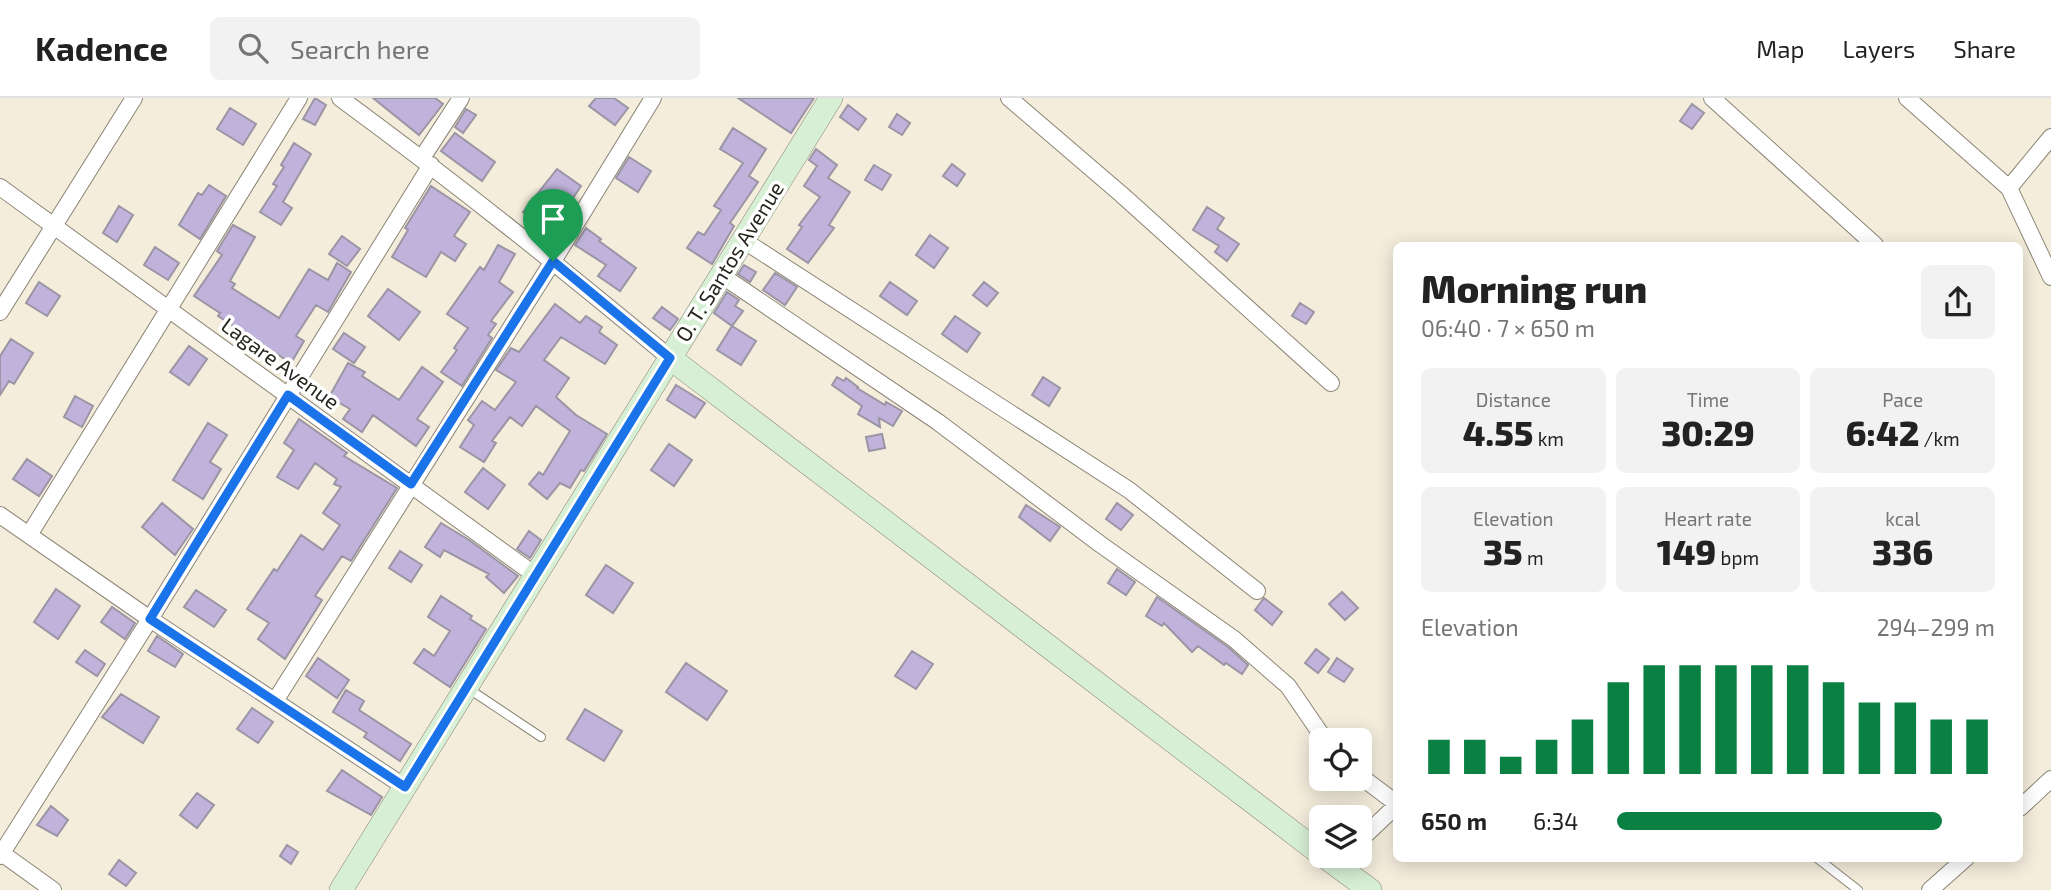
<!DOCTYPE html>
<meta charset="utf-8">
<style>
body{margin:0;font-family:"Exo 2",sans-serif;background:#f2f2f2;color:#222;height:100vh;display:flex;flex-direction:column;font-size:26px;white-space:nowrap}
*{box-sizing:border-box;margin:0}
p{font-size:23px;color:#767676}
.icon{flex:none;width:38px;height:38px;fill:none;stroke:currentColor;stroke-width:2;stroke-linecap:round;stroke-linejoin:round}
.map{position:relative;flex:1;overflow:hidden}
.panel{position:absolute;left:1393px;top:144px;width:630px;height:620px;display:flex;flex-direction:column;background:#fff;border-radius:10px;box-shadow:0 4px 18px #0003}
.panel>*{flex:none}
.controls{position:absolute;left:1309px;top:630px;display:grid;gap:14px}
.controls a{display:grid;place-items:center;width:63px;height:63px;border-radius:10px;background:#fff;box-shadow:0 4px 18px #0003;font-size:35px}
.pin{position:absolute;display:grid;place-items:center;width:60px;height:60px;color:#fff;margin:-72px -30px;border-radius:50% 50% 50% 0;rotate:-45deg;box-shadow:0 0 7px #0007}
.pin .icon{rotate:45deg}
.round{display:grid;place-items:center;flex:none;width:74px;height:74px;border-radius:10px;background:#f2f2f2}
.head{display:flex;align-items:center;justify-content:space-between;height:119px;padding:0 28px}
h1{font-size:38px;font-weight:800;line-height:52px}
.stats{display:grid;grid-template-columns:repeat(3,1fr);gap:10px;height:119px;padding:7px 28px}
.stats div{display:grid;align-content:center;border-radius:10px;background:#f2f2f2;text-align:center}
.stats b{font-size:35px;font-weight:800}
.stats small{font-size:19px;font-weight:400}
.stats p{font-size:19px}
.chart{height:196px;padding:14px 28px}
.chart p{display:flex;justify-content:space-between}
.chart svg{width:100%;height:126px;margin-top:7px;stroke:#0b8043;stroke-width:6}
ul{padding:0 28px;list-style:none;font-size:23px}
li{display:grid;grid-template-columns:112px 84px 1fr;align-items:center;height:52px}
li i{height:18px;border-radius:9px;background:#0b8043}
header{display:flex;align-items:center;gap:42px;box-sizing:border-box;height:98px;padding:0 35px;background:#fff;border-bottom:2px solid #e0e0e0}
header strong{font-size:33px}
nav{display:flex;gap:38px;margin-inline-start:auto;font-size:24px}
.search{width:490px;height:63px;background:#f2f2f2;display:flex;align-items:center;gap:18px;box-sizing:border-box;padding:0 24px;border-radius:10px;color:#767676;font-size:26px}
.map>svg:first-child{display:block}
.building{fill:#c0b3db;stroke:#9a95a4;stroke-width:2}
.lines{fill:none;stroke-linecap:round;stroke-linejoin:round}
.lane-casing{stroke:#8b8475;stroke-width:10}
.street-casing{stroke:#8b8475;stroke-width:18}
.secondary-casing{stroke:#8b8475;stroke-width:24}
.lane{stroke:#fff;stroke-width:8}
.street{stroke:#fff;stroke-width:16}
.secondary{stroke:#d7f0d5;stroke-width:23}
.route-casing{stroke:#fff;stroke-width:14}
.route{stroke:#1a73e8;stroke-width:9}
.labels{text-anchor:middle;stroke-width:7;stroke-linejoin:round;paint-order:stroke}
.street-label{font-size:21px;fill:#282620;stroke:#fff}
</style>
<header>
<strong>Kadence</strong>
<div class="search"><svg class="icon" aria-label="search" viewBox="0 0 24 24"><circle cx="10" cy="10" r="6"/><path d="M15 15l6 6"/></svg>Search here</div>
<nav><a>Map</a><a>Layers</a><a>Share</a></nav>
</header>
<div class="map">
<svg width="2051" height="792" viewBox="0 0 2051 792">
<rect width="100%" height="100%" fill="#f4eddc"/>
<path class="building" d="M 315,0 L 326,7 L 315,27 L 303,21 Z
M 373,0 L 435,0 L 443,6 L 419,37 Z
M 596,0 L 614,0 L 628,10 L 615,27 L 589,8 Z
M 738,0 L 814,0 L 791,35 Z
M 1692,6 L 1704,15 L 1692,31 L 1680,23 Z
M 848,7 L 866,21 L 858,32 L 840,19 Z
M 230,10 L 256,26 L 243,47 L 217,31 Z
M 466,11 L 476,17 L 463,35 L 455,29 Z
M 897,16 L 910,25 L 902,37 L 889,29 Z
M 733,30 L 766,51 L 749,78 L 758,84 L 730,125 L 734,128 L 712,166 L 687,150 L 698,134 L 704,137 L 721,112 L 714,108 L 743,65 L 720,51 Z
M 455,35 L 495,64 L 482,83 L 441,53 Z
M 294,45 L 311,56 L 283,104 L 292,110 L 281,127 L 260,114 L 277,88 L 273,86 L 284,69 L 281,67 Z
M 816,51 L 837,67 L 828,80 L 850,94 L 829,127 L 834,130 L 808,165 L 787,151 L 802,129 L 799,127 L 820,99 L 804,88 L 817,68 L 809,62 Z
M 629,59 L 651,73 L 638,94 L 616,80 Z
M 952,66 L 965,76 L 957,88 L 943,78 Z
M 874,67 L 891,77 L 882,92 L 865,82 Z
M 557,71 L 581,88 L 569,106 L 563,101 L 543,129 L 523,114 Z
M 209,87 L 226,98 L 200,141 L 179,127 L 198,95 L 202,97 Z
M 431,88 L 470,114 L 454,138 L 466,146 L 455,163 L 441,154 L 426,179 L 392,159 L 408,132 L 405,130 Z
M 119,108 L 133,117 L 117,144 L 103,135 Z
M 1207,109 L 1224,120 L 1217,131 L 1239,146 L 1227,163 L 1215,154 L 1219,148 L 1193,132 Z
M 233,127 L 255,139 L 230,183 L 235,186 L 232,190 L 279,220 L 309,171 L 328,182 L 337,165 L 351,174 L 328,214 L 316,207 L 296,238 L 304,243 L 291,265 L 218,218 L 220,215 L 194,198 L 222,157 L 217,153 Z
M 586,130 L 601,141 L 599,143 L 636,170 L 620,193 L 598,178 L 606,167 L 575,147 Z
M 930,137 L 948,150 L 934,170 L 916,157 Z
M 342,138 L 360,151 L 347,168 L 329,156 Z
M 498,147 L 515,156 L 499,184 L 513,194 L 491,223 L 496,226 L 488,237 L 492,240 L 462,288 L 441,274 L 457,252 L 454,250 L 468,230 L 447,216 L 480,169 L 484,172 Z
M 155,149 L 179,165 L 168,182 L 144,167 Z
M 744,167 L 756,174 L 750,184 L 738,176 Z
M 775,175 L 797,189 L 785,207 L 763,192 Z
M 39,184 L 60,198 L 47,218 L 26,205 Z
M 890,184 L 917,203 L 907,217 L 880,198 Z
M 984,184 L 998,195 L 987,208 L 973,197 Z
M 388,191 L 420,214 L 399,242 L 368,218 Z
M 727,194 L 739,202 L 735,208 L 743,213 L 732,228 L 714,215 Z
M 1300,205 L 1314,214 L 1306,226 L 1292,218 Z
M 555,206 L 580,225 L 586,218 L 602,229 L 599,234 L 617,247 L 605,266 L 561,239 L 544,262 L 569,280 L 556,299 L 576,317 L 607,336 L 584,373 L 581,372 L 570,390 L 560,385 L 547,401 L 529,386 L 539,374 L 543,377 L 570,333 L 536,308 L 522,328 L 510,319 L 492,343 L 496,345 L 484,364 L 460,349 L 474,327 L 468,322 L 482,303 L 495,312 L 516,284 L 496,272 L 511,250 L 519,254 Z
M 662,209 L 678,221 L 670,232 L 653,220 Z
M 955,218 L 980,235 L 967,254 L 942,236 Z
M 732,228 L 756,243 L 741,267 L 717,252 Z
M 344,235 L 365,249 L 354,265 L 333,251 Z
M 11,241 L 33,255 L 14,286 L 9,283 L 0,297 L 0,258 Z
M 189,248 L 207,261 L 189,287 L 170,274 Z
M 348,265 L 365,274 L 362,278 L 399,302 L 422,269 L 443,284 L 417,321 L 429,329 L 416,348 L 373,317 L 362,334 L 343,321 L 350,311 L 329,299 Z
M 837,279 L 844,283 L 846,280 L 858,289 L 857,290 L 885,307 L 886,304 L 902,313 L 893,328 L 879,320 L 880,329 L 858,316 L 862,308 L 832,287 Z
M 1043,279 L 1060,290 L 1049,308 L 1032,297 Z
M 676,287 L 705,305 L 695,320 L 667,302 Z
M 75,298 L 93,308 L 82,329 L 64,319 Z
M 299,321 L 347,355 L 344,358 L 397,390 L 351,463 L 342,458 L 315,498 L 322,502 L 285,561 L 258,541 L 269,525 L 247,511 L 274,471 L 277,473 L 301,437 L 323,452 L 340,427 L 323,415 L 341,389 L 334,386 L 337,381 L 315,365 L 298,391 L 277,379 L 294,352 L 284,345 Z
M 208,325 L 227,337 L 210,364 L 221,371 L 203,401 L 173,382 Z
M 882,336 L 885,350 L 869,353 L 866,339 Z
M 669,346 L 692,362 L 674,388 L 651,372 Z
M 27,361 L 52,378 L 39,398 L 13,381 Z
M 483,370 L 505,387 L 488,411 L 465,394 Z
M 162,405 L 193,431 L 175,457 L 142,429 Z
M 1117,405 L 1133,417 L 1121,432 L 1106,421 Z
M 1026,407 L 1060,429 L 1050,443 L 1019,419 Z
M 441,425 L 469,442 L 518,478 L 504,495 L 486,479 L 489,476 L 444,452 L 440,459 L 425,449 Z
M 529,433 L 541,442 L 530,460 L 517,451 Z
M 400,453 L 422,467 L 411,484 L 389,470 Z
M 606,467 L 633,485 L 613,515 L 586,497 Z
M 1117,471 L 1135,484 L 1126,497 L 1108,485 Z
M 56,491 L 80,508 L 58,541 L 34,524 Z
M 196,492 L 226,512 L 214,529 L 184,509 Z
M 1342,494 L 1358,510 L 1345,522 L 1329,506 Z
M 441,498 L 472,518 L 470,521 L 486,531 L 450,589 L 414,565 L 424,551 L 434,558 L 450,533 L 428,519 Z
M 1157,499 L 1228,549 L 1248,567 L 1242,576 L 1226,565 L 1224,567 L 1198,548 L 1192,554 L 1164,525 L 1162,528 L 1146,518 Z
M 1264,500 L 1282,514 L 1272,527 L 1255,512 Z
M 112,509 L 135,525 L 125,541 L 101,524 Z
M 157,538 L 183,556 L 175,569 L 148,553 Z
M 1316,551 L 1329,561 L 1318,575 L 1305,565 Z
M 85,552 L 105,566 L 97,578 L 76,564 Z
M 912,553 L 933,566 L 916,591 L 895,578 Z
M 318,560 L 349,582 L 337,600 L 306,578 Z
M 1337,560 L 1353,571 L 1344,584 L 1328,574 Z
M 686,565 L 727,593 L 707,622 L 666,594 Z
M 346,592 L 364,603 L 359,612 L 411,646 L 400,663 L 364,639 L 367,635 L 333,614 Z
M 121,596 L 159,619 L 143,645 L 102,619 Z
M 252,610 L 273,624 L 258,645 L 237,631 Z
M 585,611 L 622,633 L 604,663 L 567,641 Z
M 342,672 L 382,699 L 371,717 L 327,693 Z
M 197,695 L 214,707 L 197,730 L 180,717 Z
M 51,708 L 68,722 L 57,738 L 37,727 Z
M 287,747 L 298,754 L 291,766 L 280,758 Z
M 119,762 L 136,775 L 126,788 L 109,776 Z"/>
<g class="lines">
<g class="lane-casing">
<path id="lane" d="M 469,591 L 541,639
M 1817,760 L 1858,792"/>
</g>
<g class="street-casing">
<path id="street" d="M 340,0 C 453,83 562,170 670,260
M 1009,0 L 1121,96 L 1331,285
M 1712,0 L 1875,147
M 1907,0 L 2009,90 L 2051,179
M 422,60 L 461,0
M 0,89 L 535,477
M 2009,90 L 2051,39
M 743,142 L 1129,392 L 1257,493
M 721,177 L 938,324 L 1100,446 L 1234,541 L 1288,588 L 1325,642
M 0,214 L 134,0
M 0,417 L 150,521 L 405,689
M 29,437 L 299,0
M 275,603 L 553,163 L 653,0
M 1360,678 L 1396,705
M 2020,710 L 2051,681
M 1360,742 L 1396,708
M 0,754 L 53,792
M 0,758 L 150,521 L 431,67
M 1930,792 L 1966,760"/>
</g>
<g class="secondary-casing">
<path id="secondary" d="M 670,260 L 1321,756
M 1324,758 L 1370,792
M 341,792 L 831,0"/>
</g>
<use href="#lane" class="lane"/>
<use href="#street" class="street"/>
<use href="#secondary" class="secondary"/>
</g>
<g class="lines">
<g class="route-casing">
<path id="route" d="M 553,163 L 670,260 L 405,689 L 150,521 L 288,297 L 411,386 Z"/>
</g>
<use href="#route" class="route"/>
</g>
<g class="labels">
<g class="street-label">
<text transform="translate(730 164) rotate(-58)" y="7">O. T. Santos Avenue</text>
<text transform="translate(280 266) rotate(36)" y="7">Lagare Avenue</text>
</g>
</g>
</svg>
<div class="controls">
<a><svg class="icon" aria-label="locate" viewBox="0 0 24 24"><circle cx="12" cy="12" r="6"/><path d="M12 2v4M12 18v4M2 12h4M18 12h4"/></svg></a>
<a><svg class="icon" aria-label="layers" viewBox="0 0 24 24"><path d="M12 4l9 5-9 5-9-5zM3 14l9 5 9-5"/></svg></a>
</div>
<div class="pin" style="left:553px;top:163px;background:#1e9e55"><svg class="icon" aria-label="arrive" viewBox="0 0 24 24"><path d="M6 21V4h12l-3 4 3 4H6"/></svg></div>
<section class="panel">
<div class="head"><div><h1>Morning run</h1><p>06:40 · 7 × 650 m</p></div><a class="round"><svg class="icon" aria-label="share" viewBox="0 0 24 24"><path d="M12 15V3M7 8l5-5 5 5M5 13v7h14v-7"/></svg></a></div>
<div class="stats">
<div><p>Distance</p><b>4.55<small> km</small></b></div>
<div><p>Time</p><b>30:29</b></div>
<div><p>Pace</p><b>6:42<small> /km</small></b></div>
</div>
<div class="stats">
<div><p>Elevation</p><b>35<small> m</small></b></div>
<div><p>Heart rate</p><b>149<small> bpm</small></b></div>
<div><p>kcal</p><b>336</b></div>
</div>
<div class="chart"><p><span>Elevation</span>294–299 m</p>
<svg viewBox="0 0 160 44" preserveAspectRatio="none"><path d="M5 44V32M15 44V32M25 44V38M35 44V32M45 44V25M55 44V12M65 44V6M75 44V6M85 44V6M95 44V6M105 44V6M115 44V12M125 44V19M135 44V19M145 44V25M155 44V25"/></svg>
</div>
<ul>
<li><b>650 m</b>6:34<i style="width:86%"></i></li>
</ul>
</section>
</div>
